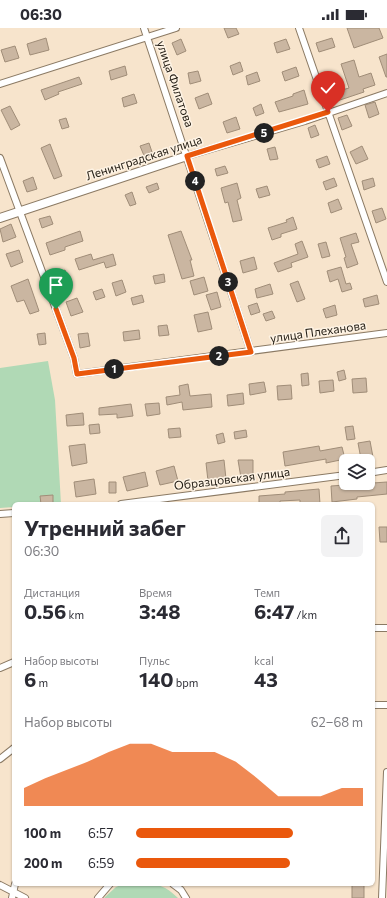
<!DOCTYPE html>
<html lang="ru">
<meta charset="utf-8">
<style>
body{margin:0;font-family:Commissioner,sans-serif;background:#f2f2f3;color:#2b2b33;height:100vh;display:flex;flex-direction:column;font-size:15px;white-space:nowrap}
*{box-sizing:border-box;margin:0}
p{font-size:13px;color:#7c7c81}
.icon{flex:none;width:22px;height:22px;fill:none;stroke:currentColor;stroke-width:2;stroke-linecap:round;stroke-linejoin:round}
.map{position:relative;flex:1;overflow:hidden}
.sheet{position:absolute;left:12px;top:474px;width:363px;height:384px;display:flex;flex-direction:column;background:#fff;border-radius:6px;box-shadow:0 1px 3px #0004}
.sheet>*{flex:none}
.tools{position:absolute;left:339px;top:426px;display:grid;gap:8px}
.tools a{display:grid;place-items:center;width:36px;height:36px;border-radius:6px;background:#fff;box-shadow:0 1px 3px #0004;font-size:20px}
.pin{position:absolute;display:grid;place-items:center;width:34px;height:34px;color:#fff;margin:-41px -17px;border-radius:50% 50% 50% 0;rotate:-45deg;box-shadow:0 0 4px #0007}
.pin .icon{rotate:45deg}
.km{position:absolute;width:20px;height:20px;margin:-10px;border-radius:50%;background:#222;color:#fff;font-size:11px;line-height:20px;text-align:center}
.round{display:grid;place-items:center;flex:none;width:42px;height:42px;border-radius:6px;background:#f2f2f3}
.overview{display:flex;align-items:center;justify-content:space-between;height:68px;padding:0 12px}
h1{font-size:22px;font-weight:700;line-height:30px}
.figures{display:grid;grid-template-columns:repeat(3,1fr);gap:6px;height:68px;padding:4px 12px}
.figures div{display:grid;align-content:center}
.figures b{font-size:20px;font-weight:700}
.figures small{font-size:11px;font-weight:400}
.figures p{font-size:11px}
.chart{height:112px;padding:8px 12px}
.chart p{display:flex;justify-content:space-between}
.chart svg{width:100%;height:72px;margin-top:4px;fill:#ea580c;opacity:.7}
ul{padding:0 12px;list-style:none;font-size:13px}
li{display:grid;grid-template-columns:64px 48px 1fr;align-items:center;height:30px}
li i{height:10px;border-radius:5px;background:#ea580c}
.status{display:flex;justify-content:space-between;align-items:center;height:28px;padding:0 20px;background:#fff;direction:ltr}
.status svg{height:11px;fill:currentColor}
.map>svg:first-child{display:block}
.green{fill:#b0d9b5}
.building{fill:#cab6a1;stroke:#a08d78}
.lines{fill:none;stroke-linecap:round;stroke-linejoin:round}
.street-casing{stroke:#8b7a64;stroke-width:8}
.secondary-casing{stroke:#8b7a64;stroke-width:10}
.street{stroke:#fff;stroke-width:6}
.secondary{stroke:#fff;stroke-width:8}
.route-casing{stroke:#fff;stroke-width:8}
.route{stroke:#ea580c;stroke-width:5}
.labels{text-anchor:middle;stroke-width:3;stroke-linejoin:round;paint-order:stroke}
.street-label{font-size:12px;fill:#221c13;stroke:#fef3e4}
</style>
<div class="status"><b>06:30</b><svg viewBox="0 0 49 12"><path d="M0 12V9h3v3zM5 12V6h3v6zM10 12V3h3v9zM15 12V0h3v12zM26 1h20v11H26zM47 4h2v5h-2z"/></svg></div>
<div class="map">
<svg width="387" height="870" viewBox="0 0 387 870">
<rect width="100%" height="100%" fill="#f7e4cc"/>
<path class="green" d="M 48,333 L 55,372 L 61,476 L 14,476 L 14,479 L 0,480 L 0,340 Z
M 123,856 C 148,856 159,851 178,870 L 104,870 L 116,859 Z"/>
<path class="building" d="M 224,0 L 236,0 L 239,6 L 228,10 Z
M 347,0 L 379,0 L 383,10 L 354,20 Z
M 46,10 L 49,22 L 30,27 L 27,16 Z
M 332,10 L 335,19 L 319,24 L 316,15 Z
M 181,11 L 186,23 L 177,27 L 172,15 Z
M 286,11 L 290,21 L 277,25 L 274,15 Z
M 15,18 L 19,30 L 5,34 L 1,22 Z
M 387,26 L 387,49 L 386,49 L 379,29 Z
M 354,32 L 359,49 L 371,45 L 375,57 L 363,61 L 364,64 L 331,75 L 328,66 L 349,60 L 341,36 Z
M 240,34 L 243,43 L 233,47 L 230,38 Z
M 125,38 L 127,47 L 111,52 L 109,43 Z
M 296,39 L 299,48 L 285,53 L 282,44 Z
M 198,43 L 201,53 L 190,56 L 188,45 Z
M 257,44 L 260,53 L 248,57 L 246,48 Z
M 79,49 L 82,56 L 58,64 L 59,66 L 45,72 L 41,62 Z
M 304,62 L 308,76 L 279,84 L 275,74 L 293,68 L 293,66 Z
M 208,65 L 212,76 L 199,81 L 195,70 Z
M 134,66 L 137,75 L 124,79 L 122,70 Z
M 375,74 L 379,86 L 369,90 L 365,77 Z
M 261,76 L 264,85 L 256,88 L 253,80 Z
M 10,78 L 20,97 L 11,102 L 1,82 Z
M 347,87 L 352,98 L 342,102 L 338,90 Z
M 236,89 L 240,101 L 227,105 L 223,94 Z
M 66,90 L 69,99 L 62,101 L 59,92 Z
M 315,97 L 319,107 L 311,110 L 308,100 Z
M 149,115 L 153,127 L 145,130 L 140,118 Z
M 50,116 L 62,148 L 54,151 L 41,120 Z
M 362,118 L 368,131 L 356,136 L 350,124 Z
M 275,119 L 278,131 L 270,132 L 267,121 Z
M 327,128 L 330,136 L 319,140 L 316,132 Z
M 225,138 L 228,145 L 217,148 L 215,141 Z
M 33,149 L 37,161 L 27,164 L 23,153 Z
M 334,150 L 337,158 L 326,162 L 323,154 Z
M 373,150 L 375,158 L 364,162 L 362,153 Z
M 157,155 L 159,161 L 149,165 L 146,159 Z
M 237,155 L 241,170 L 237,172 L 242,192 L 233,194 L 228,174 L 225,175 L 221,160 Z
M 267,158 L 270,167 L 259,170 L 256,161 Z
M 132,164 L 136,176 L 130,178 L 125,167 Z
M 338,171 L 342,181 L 331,185 L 328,175 Z
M 382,180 L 386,191 L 376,195 L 372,183 Z
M 50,188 L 53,196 L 42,200 L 39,191 Z
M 293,189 L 297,201 L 281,206 L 281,209 L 272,212 L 268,200 L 287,194 L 286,192 Z
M 11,196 L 16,209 L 3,214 L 0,201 Z
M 80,203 L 83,213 L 65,219 L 65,222 L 50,227 L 46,215 Z
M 181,203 L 192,232 L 190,232 L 194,248 L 182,251 L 168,207 Z
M 356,205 L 359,214 L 351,216 L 358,236 L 347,240 L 344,230 L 346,229 L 340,210 Z
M 302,213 L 308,229 L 291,235 L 292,239 L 278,244 L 274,235 L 298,226 L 295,216 Z
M 326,214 L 330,228 L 322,230 L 318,216 Z
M 19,222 L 23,234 L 11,239 L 6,226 Z
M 91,226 L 93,232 L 113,226 L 116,237 L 106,240 L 104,234 L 79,242 L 75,231 Z
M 254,229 L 257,241 L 243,245 L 240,233 Z
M 341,239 L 346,256 L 350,255 L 352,261 L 342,264 L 338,251 L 330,254 L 327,243 Z
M 65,242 L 69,254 L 59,256 L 56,245 Z
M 164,246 L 165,254 L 155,256 L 153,248 Z
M 204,249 L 208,263 L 194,267 L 190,253 Z
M 28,251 L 39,283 L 30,286 L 24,272 L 17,274 L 11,258 Z
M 122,252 L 126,264 L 116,268 L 112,255 Z
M 298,253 L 305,271 L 297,274 L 290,256 Z
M 270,256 L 273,266 L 257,270 L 255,261 Z
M 102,261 L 105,269 L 96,272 L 93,264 Z
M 217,264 L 221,279 L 211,282 L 206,267 Z
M 142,267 L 144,274 L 133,277 L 131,270 Z
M 377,267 L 379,276 L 365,279 L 363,271 Z
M 77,270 L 83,284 L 71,288 L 66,274 Z
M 257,275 L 260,284 L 251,287 L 248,278 Z
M 335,277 L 337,287 L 326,290 L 323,281 Z
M 272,283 L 275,290 L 266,293 L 263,286 Z
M 208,284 L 212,301 L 198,304 L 194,287 Z
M 167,297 L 169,307 L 159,308 L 158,298 Z
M 139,302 L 140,311 L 124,313 L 123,304 Z
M 45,305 L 46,316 L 39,317 L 37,306 Z
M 88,305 L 90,318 L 80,320 L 78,306 Z
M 344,342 L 346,351 L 339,353 L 337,344 Z
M 308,345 L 309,357 L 302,358 L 301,346 Z
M 366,350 L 367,364 L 353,365 L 352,351 Z
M 333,352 L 334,363 L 320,365 L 319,353 Z
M 264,354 L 266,364 L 250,367 L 249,356 Z
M 188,356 L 190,368 L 211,366 L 212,379 L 183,382 L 182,374 L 167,377 L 166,369 L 180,367 L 179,358 Z
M 291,357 L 292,371 L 278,372 L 277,358 Z
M 243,365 L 244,376 L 228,378 L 227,367 Z
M 159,375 L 160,386 L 147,388 L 145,376 Z
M 131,376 L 133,388 L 117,390 L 117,386 L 99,387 L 99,380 Z
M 83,385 L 84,397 L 67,398 L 66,387 Z
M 99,396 L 100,405 L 90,406 L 89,397 Z
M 353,398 L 355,411 L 347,412 L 345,399 Z
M 180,400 L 181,409 L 169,410 L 168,401 Z
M 246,402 L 247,409 L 235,411 L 234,404 Z
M 223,405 L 225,414 L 218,416 L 216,407 Z
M 370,413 L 373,429 L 361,431 L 358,415 Z
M 85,416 L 87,435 L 72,438 L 69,418 Z
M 319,418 L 320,423 L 342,419 L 345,431 L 326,435 L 326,431 L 285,438 L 283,424 Z
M 224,432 L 226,451 L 208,453 L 206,435 Z
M 238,432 L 253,432 L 253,450 L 241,450 Z
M 174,438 L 178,453 L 160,457 L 156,443 Z
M 145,444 L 148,458 L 127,463 L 123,449 Z
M 94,451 L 96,466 L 76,469 L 74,454 Z
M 109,454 L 116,454 L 116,465 L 109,465 Z
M 387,454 L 387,466 L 357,469 L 357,471 L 332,474 L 331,458 Z
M 319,461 L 320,476 L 300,476 L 300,472 L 280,473 L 280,476 L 259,476 L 259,468 L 285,466 L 285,464 Z
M 53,467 L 53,476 L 41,476 L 40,468 Z
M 379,499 L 387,499 L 387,514 L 380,514 Z
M 352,856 L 364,856 L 364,870 L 352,870 Z"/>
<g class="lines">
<g class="street-casing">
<path id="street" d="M 144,0 L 251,324
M 299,0 L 387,254
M 0,56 L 176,0
M 187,128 L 305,93 L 387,65
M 0,130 L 74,330 L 77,346 L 387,305
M 368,445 L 387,442
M 121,476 L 346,447
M 0,486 L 14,485
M 373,600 L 387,600
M 0,640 L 14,634
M 373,677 L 387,677
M 0,731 L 14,720
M 173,856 L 181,862 L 186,870
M 0,857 L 25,870
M 12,870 L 15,856
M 98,870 L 110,856
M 382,870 L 387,744"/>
</g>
<g class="secondary-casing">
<path id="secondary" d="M 0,190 L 187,128"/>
</g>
<use href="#street" class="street"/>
<use href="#secondary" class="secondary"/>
</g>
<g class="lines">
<g class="route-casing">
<path id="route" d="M 56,281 L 74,330 L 77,346 L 251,324 L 187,128 L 328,84"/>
</g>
<use href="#route" class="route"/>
</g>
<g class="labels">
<g class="street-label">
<text transform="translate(175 56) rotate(71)" y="4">улица Филатова</text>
<text transform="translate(144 130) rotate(-18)" y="4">Ленинградская улица</text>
<text transform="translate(318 304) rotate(-8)" y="4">улица Плеханова</text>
<text transform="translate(232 451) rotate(-7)" y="4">Образцовская улица</text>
</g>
</g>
</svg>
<div class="tools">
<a><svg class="icon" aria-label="layers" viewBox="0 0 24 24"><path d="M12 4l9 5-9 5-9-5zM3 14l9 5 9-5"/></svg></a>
</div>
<div class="pin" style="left:56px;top:281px;background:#1e9e55"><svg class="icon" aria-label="arrive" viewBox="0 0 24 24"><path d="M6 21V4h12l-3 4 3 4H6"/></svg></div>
<div class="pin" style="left:328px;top:84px;background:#d93025"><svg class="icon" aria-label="check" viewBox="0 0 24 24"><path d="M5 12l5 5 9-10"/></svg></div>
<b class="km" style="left:114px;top:341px">1</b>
<b class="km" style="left:219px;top:328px">2</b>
<b class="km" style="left:228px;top:254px">3</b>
<b class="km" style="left:195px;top:153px">4</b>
<b class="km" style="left:264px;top:105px">5</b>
<section class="sheet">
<div class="overview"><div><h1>Утренний забег</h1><p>06:30</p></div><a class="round"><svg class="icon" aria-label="share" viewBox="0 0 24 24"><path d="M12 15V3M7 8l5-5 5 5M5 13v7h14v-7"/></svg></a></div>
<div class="figures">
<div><p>Дистанция</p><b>0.56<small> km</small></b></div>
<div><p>Время</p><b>3:48</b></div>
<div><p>Темп</p><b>6:47<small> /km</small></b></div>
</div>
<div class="figures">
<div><p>Набор высоты</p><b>6<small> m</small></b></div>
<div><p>Пульс</p><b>140<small> bpm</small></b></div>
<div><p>kcal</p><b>43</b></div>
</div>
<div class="chart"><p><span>Набор высоты</span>62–68 m</p>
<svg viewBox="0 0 160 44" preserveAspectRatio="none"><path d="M0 44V33L10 27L20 22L30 17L40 11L50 6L60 6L70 11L80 11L90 11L100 17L110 27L120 38L130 38L140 38L150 33L160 33V44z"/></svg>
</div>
<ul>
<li><b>100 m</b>6:57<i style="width:69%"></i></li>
<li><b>200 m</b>6:59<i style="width:68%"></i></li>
</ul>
</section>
</div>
